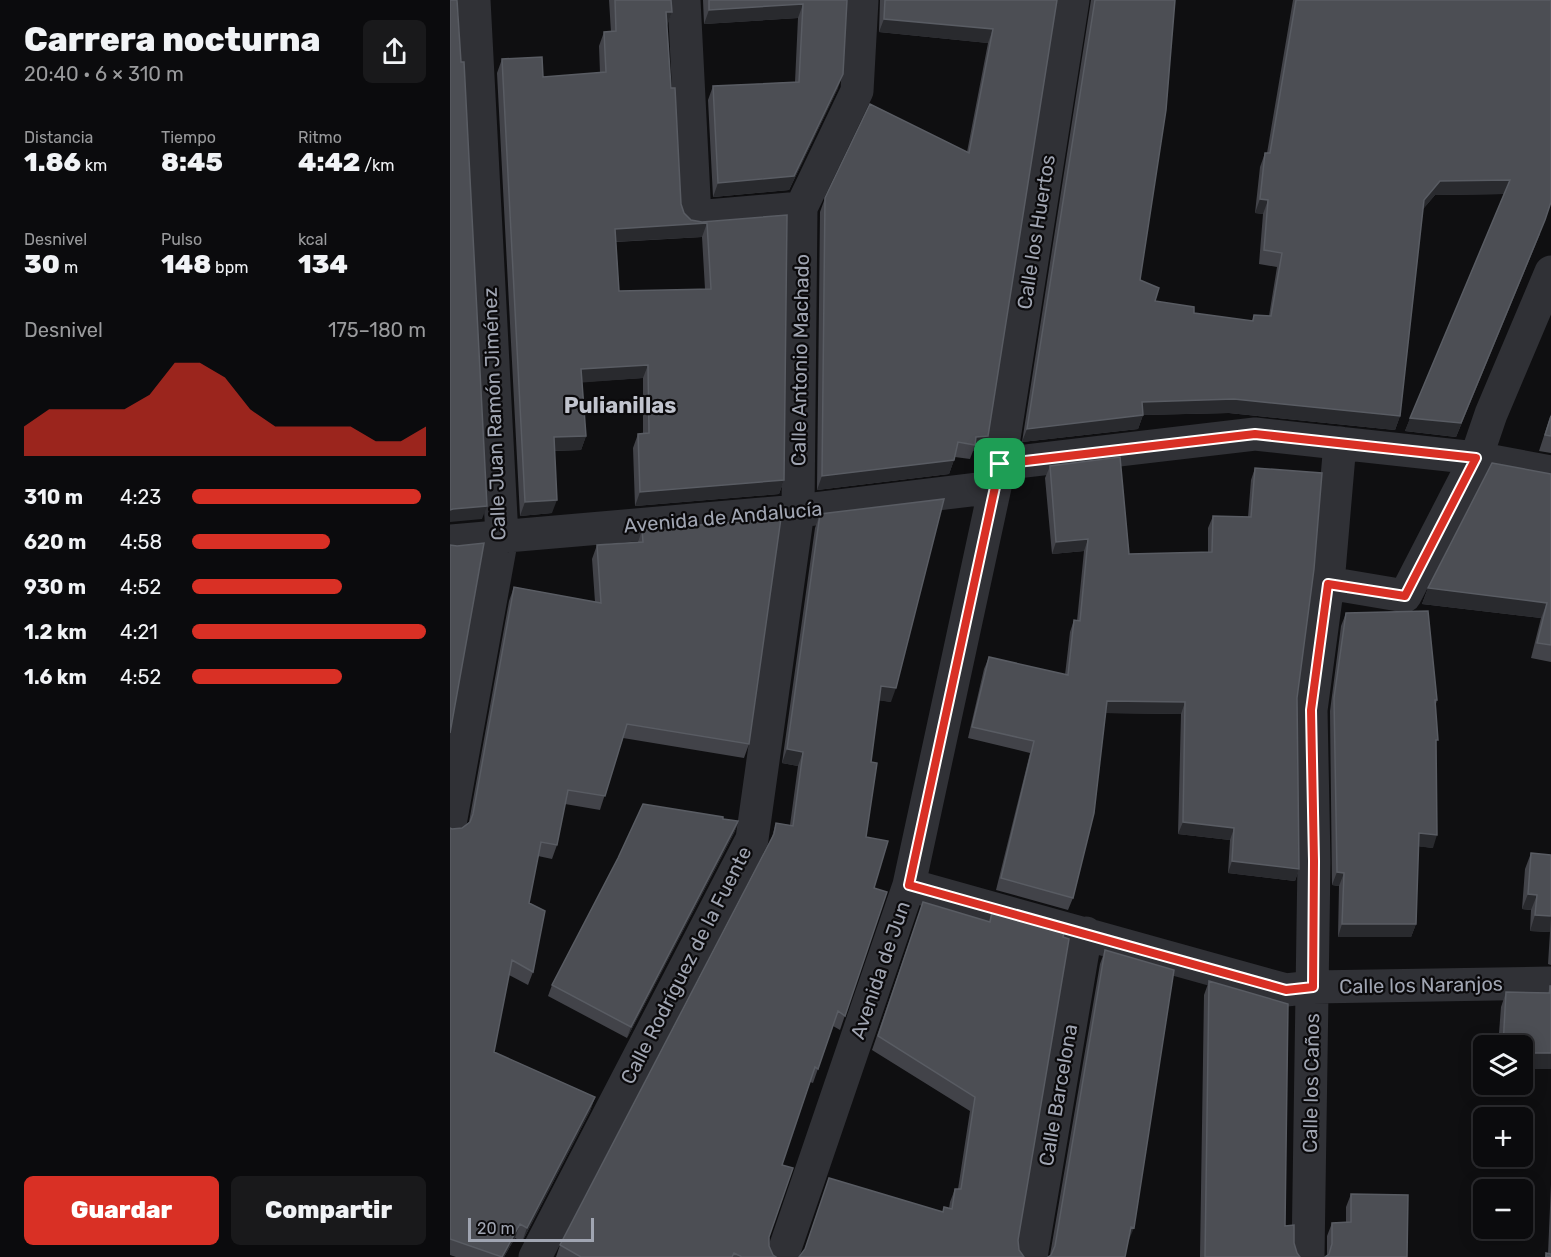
<!DOCTYPE html>
<html lang="es">
<meta charset="utf-8">
<style>
body{margin:0;font-family:Rubik,sans-serif;background:#19191b;color:#f1f3f6;height:100vh;display:flex;flex-direction:column;font-size:22px;white-space:nowrap}
*{box-sizing:border-box;margin:0}
p{font-size:20px;color:#9a9b9d}
.icon{flex:none;width:33px;height:33px;fill:none;stroke:currentColor;stroke-width:2;stroke-linecap:round;stroke-linejoin:round}
.map{position:relative;flex:1;overflow:hidden}
.drawer{display:flex;flex-direction:column;background:#0b0b0d;width:450px}
.drawer>*{flex:none}
.tools{position:absolute;left:1023px;top:1035px;display:grid;gap:12px}
.tools a{display:grid;place-items:center;width:60px;height:60px;border-radius:9px;background:#0b0b0d;box-shadow:0 3px 15px #0003,0 0 0 2px #2b2b2e;font-size:30px}
.scale{position:absolute;left:18px;bottom:15px;width:126px;box-sizing:border-box;padding-left:6px;border:3px solid #a0a5b2;border-top:0;font-size:16px;line-height:21px;white-space:nowrap;color:#a0a5b2;-webkit-text-stroke:4px #0b0a0c;paint-order:stroke}
.pin{position:absolute;display:grid;place-items:center;width:51px;height:51px;color:#fff;margin:-26px;border-radius:12px;box-shadow:0 3px 9px #0006}
.round{display:grid;place-items:center;flex:none;width:63px;height:63px;border-radius:9px;background:#19191b}
.headline{display:flex;align-items:center;justify-content:space-between;height:102px;padding:0 24px}
h1{font-size:33px;font-weight:800;line-height:45px}
.metrics{display:grid;grid-template-columns:repeat(3,1fr);gap:9px;height:102px;padding:6px 24px}
.metrics div{display:grid;align-content:center}
.metrics b{font-size:26px;font-weight:800}
.metrics small{font-size:16px;font-weight:400}
.metrics p{font-size:16px}
.chart{height:168px;padding:12px 24px}
.chart p{display:flex;justify-content:space-between}
.chart svg{width:100%;height:108px;margin-top:6px;fill:#d93025;opacity:.7}
.primary-button{display:flex;gap:12px;margin-top:auto;padding:12px 24px}
.primary-button a{flex:1;height:69px;border-radius:9px;background:#d93025;color:#fff;font-size:24px;font-weight:800;line-height:69px;text-align:center}
.primary-button a+a{background:#19191b;color:#f1f3f6}
ul{padding:0 24px;list-style:none;font-size:20px}
li{display:grid;grid-template-columns:96px 72px 1fr;align-items:center;height:45px}
li i{height:15px;border-radius:8px;background:#d93025}
main{display:flex;flex:1;min-height:0}
.map>svg:first-child{display:block}
.lines{fill:none;stroke-linecap:round;stroke-linejoin:round}
.minor{stroke:#303136;stroke-width:33}
.wall{fill:#424349;fill-rule:evenodd}
.shaded-wall{fill:#292a2e}
.building{fill:#4c4e54;stroke:#595c63;stroke-width:1.5;fill-rule:evenodd}
.route-casing{stroke:#fff;stroke-width:12}
.route{stroke:#d93025;stroke-width:8}
.labels{text-anchor:middle;stroke-width:4.5;stroke-linejoin:round;paint-order:stroke}
.street-label{font-size:20px;fill:#a0a5b2;stroke:#0b0a0c}
.quarter-label{font-size:22px;font-weight:bold;fill:#c1c4ce;stroke:#0b0a0c}
</style>
<main>
<section class="drawer">
<div class="headline"><div><h1>Carrera nocturna</h1><p>20:40 · 6 × 310 m</p></div><a class="round"><svg class="icon" aria-label="share" viewBox="0 0 24 24"><path d="M12 15V3M7 8l5-5 5 5M5 13v7h14v-7"/></svg></a></div>
<div class="metrics">
<div><p>Distancia</p><b>1.86<small> km</small></b></div>
<div><p>Tiempo</p><b>8:45</b></div>
<div><p>Ritmo</p><b>4:42<small> /km</small></b></div>
</div>
<div class="metrics">
<div><p>Desnivel</p><b>30<small> m</small></b></div>
<div><p>Pulso</p><b>148<small> bpm</small></b></div>
<div><p>kcal</p><b>134</b></div>
</div>
<div class="chart"><p><span>Desnivel</span>175–180 m</p>
<svg viewBox="0 0 160 44" preserveAspectRatio="none"><path d="M0 44V32L10 25L20 25L30 25L40 25L50 19L60 6L70 6L80 12L90 25L100 32L110 32L120 32L130 32L140 38L150 38L160 32V44z"/></svg>
</div>
<ul>
<li><b>310 m</b>4:23<i style="width:98%"></i></li>
<li><b>620 m</b>4:58<i style="width:59%"></i></li>
<li><b>930 m</b>4:52<i style="width:64%"></i></li>
<li><b>1.2 km</b>4:21<i style="width:100%"></i></li>
<li><b>1.6 km</b>4:52<i style="width:64%"></i></li>
</ul>
<div class="primary-button"><a>Guardar</a><a>Compartir</a></div>
</section>
<div class="map">
<svg width="1101" height="1257" viewBox="0 0 1101 1257">
<rect width="100%" height="100%" fill="#0f0f11"/>
<g class="lines">
<path class="minor" d="M 234,0 L 245,217 L 351,208
M 550,464 L 805,434 L 1026,458 L 1101,472
M 0,541 L 348,511 L 545,487
M 878,583 L 955,596 L 1026,458 L 1041,414 L 1101,272
M 0,824 L 52,537 L 24,0
M 459,885 L 836,990 L 863,987 L 1101,983
M 85,1257 L 302,839 L 348,511 L 351,208 L 407,91 L 412,0
M 332,1257 L 459,885 L 550,464 L 623,0
M 581,1257 L 636,933
M 858,1257 L 864,861 L 861,710 L 878,583 L 890,443"/>
</g>
<path class="wall" d="M 159,0 L 221,0 L 222,12 L 217,25 L 221,88 L 231,204 L 234,213 L 241,220 L 252,222 L 337,215 L 334,480 L 329,494 L 185,506 L 183,448 L 188,434 L 193,434 L 193,378 L 132,382 L 136,436 L 131,450 L 104,451 L 102,513 L 70,516 L 47,73 L 52,59 L 93,77 L 150,73 L 149,46 L 154,32 L 161,32 ZM 252,237 L 255,289 L 169,291 L 166,242 Z
M 253,0 L 397,0 L 388,88 L 339,190 L 263,197 L 258,100 L 263,86 L 345,82 L 348,18 L 254,24 Z
M 430,0 L 607,0 L 538,436 L 533,450 L 523,451 L 520,459 L 505,457 L 499,474 L 367,490 L 370,212 L 375,198 L 517,152 L 538,43 L 429,32 Z
M 641,0 L 725,0 L 690,280 L 705,301 L 744,313 L 802,321 L 804,315 L 819,316 L 827,267 L 809,264 L 813,214 L 805,213 L 810,167 L 815,153 L 817,153 L 843,0 L 1101,0 L 1090,234 L 1006,437 L 955,431 L 1054,194 L 985,195 L 973,209 L 950,416 L 945,430 L 779,413 L 693,415 L 688,429 L 572,442 Z
M 1101,414 L 1101,453 L 1089,451 Z
M 600,466 L 679,554 L 758,552 L 758,528 L 763,516 L 798,517 L 801,480 L 805,468 L 847,698 L 849,869 L 845,881 L 778,873 L 780,840 L 728,834 L 731,714 L 656,713 L 623,898 L 618,910 L 546,890 L 580,753 L 518,738 L 534,669 L 539,657 L 615,675 L 620,632 L 624,620 L 627,621 L 634,551 L 602,554 L 595,478 Z
M 1101,474 L 1101,662 L 1081,658 L 1091,618 L 972,604 L 978,588 Z
M 370,514 L 441,702 L 429,700 L 421,762 L 416,837 L 424,888 L 437,892 L 390,1030 L 383,1026 L 363,1083 L 360,1082 L 332,1165 L 319,1237 L 319,1246 L 323,1255 L 326,1257 L 106,1257 L 110,1245 L 321,840 L 326,823 L 340,825 L 348,766 L 332,763 L 365,528 Z
M 192,530 L 299,744 L 294,758 L 173,738 L 150,810 L 115,804 L 107,845 L 102,859 L 88,856 L 79,903 L 83,972 L 78,985 L 59,975 L 44,1052 L 145,1097 L 140,1111 L 72,1242 L 65,1238 L 54,1257 L 6,1257 L 0,1255 L 0,828 L 2,829 L 12,828 L 19,822 L 59,601 L 64,587 L 145,602 L 142,559 L 147,545 L 188,542 Z
M 896,613 L 987,700 L 986,704 L 986,746 L 983,848 L 968,846 L 966,924 L 961,937 L 888,937 L 889,886 L 882,885 L 880,711 L 891,626 Z
M 273,819 L 288,823 L 284,833 L 177,1038 L 98,996 L 102,985 Z
M 1081,853 L 1101,855 L 1101,965 L 1098,964 L 1100,932 L 1080,931 L 1081,910 L 1072,909 L 1075,869 Z
M 473,902 L 539,922 L 542,912 L 569,1250 L 493,1212 L 494,1207 L 499,1208 L 500,1202 L 505,1189 L 508,1189 L 520,1111 L 422,1050 Z
M 655,950 L 678,1242 L 600,1255 L 650,964 Z
M 759,981 L 835,1226 L 844,1243 L 847,1253 L 850,1257 L 750,1257 L 754,995 Z
M 1100,986 L 1101,986 L 1101,1069 L 1072,1069 L 1072,1046 L 1048,1046 L 1051,1007 L 1056,992 L 1098,993 Z
M 1101,1184 L 1101,1257 L 1095,1257 L 1096,1253 L 1098,1254 Z
M 901,1194 L 958,1195 L 877,1255 L 877,1236 L 882,1223 L 896,1222 L 896,1207 Z"/>
<path class="shaded-wall" d="M 353,4 L 348,18 L 254,24 L 259,10 Z
M 216,12 L 222,12 L 217,26 Z
M 434,19 L 543,29 L 538,43 L 429,32 Z
M 393,74 L 388,88 L 339,190 L 263,197 L 268,183 Z
M 1060,180 L 1055,194 L 985,195 L 969,214 L 974,200 L 990,181 Z
M 810,199 L 818,200 L 813,214 L 805,213 Z
M 1095,220 L 1006,437 L 955,431 L 960,418 Z
M 257,223 L 252,237 L 160,242 L 165,229 Z
M 198,365 L 193,378 L 126,383 L 131,369 Z
M 784,399 L 950,416 L 945,430 L 779,413 L 693,415 L 688,429 L 572,442 L 577,429 L 692,402 Z
M 136,436 L 131,450 L 98,451 L 104,437 Z
M 538,436 L 533,450 L 523,451 L 526,437 Z
M 504,460 L 499,474 L 367,490 L 372,476 Z
M 334,480 L 329,494 L 185,506 L 190,492 Z
M 107,500 L 102,513 L 70,516 L 75,502 Z
M 37,506 L 32,519 L 0,522 L 0,510 L 3,509 Z
M 638,539 L 634,551 L 602,554 L 606,542 Z
M 978,588 L 1097,603 L 1091,618 L 972,604 Z
M 431,686 L 446,688 L 441,702 L 426,700 Z
M 657,701 L 735,702 L 731,714 L 653,713 Z
M 337,749 L 353,752 L 348,766 L 332,763 Z
M 733,822 L 784,828 L 780,840 L 728,834 Z
M 288,823 L 284,833 L 177,1038 L 181,1027 Z
M 969,833 L 987,835 L 983,848 L 964,846 Z
M 782,861 L 849,869 L 845,881 L 778,873 Z
M 887,872 L 894,873 L 889,886 L 882,885 Z
M 1078,894 L 1087,895 L 1081,910 L 1072,909 Z
M 1085,915 L 1101,916 L 1100,932 L 1080,931 Z
M 892,924 L 966,924 L 961,937 L 888,937 Z
M 1072,1053 L 1101,1053 L 1101,1069 L 1072,1069 Z
M 145,1097 L 140,1111 L 72,1242 L 77,1228 Z
M 70,1224 L 65,1238 L 54,1257 L 52,1257 Z
M 681,1227 L 684,1228 L 678,1242 Z"/>
<path class="building" d="M 0,0 L 7,0 L 11,62 L 14,62 L 37,506 L 3,509 L 0,510 Z
M 165,0 L 221,0 L 222,12 L 216,12 L 221,88 L 225,88 L 231,204 L 234,213 L 241,220 L 252,222 L 337,215 L 334,480 L 190,492 L 188,434 L 199,433 L 198,365 L 131,369 L 136,436 L 104,437 L 107,500 L 75,502 L 52,59 L 92,57 L 93,77 L 156,72 L 154,32 L 166,31 ZM 257,223 L 261,289 L 169,291 L 165,229 Z
M 259,0 L 397,0 L 393,74 L 344,176 L 268,183 L 263,86 L 349,82 L 353,4 L 259,10 Z
M 435,0 L 607,0 L 538,436 L 526,437 L 525,445 L 508,442 L 504,460 L 372,476 L 375,198 L 420,104 L 519,153 L 543,29 L 434,19 Z
M 645,0 L 725,0 L 716,110 L 690,280 L 709,288 L 705,301 L 744,307 L 744,313 L 803,321 L 804,315 L 821,316 L 832,253 L 814,250 L 818,200 L 810,199 L 815,153 L 820,153 L 846,0 L 1101,0 L 1101,202 L 1095,220 L 1011,423 L 960,418 L 1060,180 L 990,181 L 974,200 L 950,416 L 784,399 L 692,402 L 693,415 L 577,429 Z
M 1101,416 L 1101,436 L 1095,435 Z
M 670,457 L 679,554 L 762,552 L 763,516 L 801,517 L 805,468 L 872,473 L 864,569 L 847,698 L 849,869 L 782,861 L 784,828 L 733,822 L 735,702 L 657,701 L 644,813 L 623,898 L 551,878 L 584,741 L 522,727 L 539,657 L 618,675 L 624,620 L 630,621 L 638,539 L 606,542 L 600,466 Z
M 1042,463 L 1101,474 L 1101,645 L 1087,643 L 1097,603 L 978,588 Z
M 494,499 L 446,688 L 431,686 L 421,762 L 427,763 L 416,837 L 438,841 L 424,888 L 437,892 L 395,1016 L 388,1011 L 368,1069 L 365,1067 L 332,1165 L 343,1168 L 319,1237 L 319,1246 L 323,1255 L 326,1257 L 292,1257 L 284,1253 L 282,1257 L 131,1257 L 110,1245 L 324,834 L 326,823 L 343,826 L 353,752 L 337,749 L 370,514 Z
M 331,518 L 299,744 L 177,724 L 155,796 L 118,790 L 107,845 L 91,842 L 79,903 L 95,911 L 83,972 L 62,960 L 44,1052 L 145,1097 L 77,1228 L 70,1224 L 52,1257 L 0,1239 L 0,828 L 2,829 L 12,828 L 20,822 L 23,814 L 64,587 L 151,603 L 147,545 L 193,542 L 192,530 Z
M 34,543 L 0,733 L 0,545 L 7,546 Z
M 978,611 L 987,700 L 985,700 L 988,740 L 986,740 L 987,835 L 969,833 L 966,924 L 892,924 L 894,873 L 887,872 L 884,698 L 896,613 Z
M 193,804 L 273,817 L 273,819 L 288,821 L 181,1027 L 102,985 L 168,858 Z
M 1081,853 L 1101,855 L 1101,916 L 1085,915 L 1087,895 L 1078,894 Z
M 473,902 L 540,922 L 542,912 L 614,932 L 613,937 L 619,939 L 568,1240 L 569,1250 L 574,1257 L 349,1257 L 355,1249 L 379,1178 L 493,1212 L 494,1207 L 502,1209 L 505,1189 L 511,1189 L 525,1097 L 428,1036 Z
M 655,950 L 724,970 L 684,1228 L 681,1227 L 675,1257 L 598,1257 L 601,1255 L 605,1246 Z
M 759,981 L 838,1004 L 835,1226 L 844,1225 L 844,1243 L 847,1253 L 850,1257 L 755,1257 Z
M 1100,986 L 1101,986 L 1101,1053 L 1072,1053 L 1072,1046 L 1053,1046 L 1056,992 L 1100,993 Z
M 901,1194 L 958,1195 L 957,1257 L 875,1257 L 879,1254 L 882,1244 L 882,1223 L 901,1222 Z
M 1096,1253 L 1101,1254 L 1101,1257 L 1096,1257 Z"/>
<g class="lines">
<g class="route-casing">
<path id="route" d="M 805,434 L 1026,458 L 955,596 L 878,584 L 861,710 L 864,861 L 863,987 L 836,990 L 459,885 L 550,464 Z"/>
</g>
<use href="#route" class="route"/>
</g>
<g class="labels">
<g class="street-label">
<text transform="translate(586 232) rotate(-81)" y="7">Calle los Huertos</text>
<text transform="translate(350 360) rotate(-89)" y="7">Calle Antonio Machado</text>
<text transform="translate(44 414) rotate(-92)" y="7">Calle Juan Ramón Jiménez</text>
<text transform="translate(273 517) rotate(-5)" y="7">Avenida de Andalucía</text>
<text transform="translate(236 965) rotate(-63)" y="7">Calle Rodríguez de la Fuente</text>
<text transform="translate(430 970) rotate(-71)" y="7">Avenida de Jun</text>
<text transform="translate(971 985) rotate(-1)" y="7">Calle los Naranjos</text>
<text transform="translate(861 1083) rotate(-89)" y="7">Calle los Caños</text>
<text transform="translate(608 1095) rotate(-80)" y="7">Calle Barcelona</text>
</g>
<g class="quarter-label">
<text x="170" y="413">Pulianillas</text>
</g>
</g>
</svg>
<div class="tools">
<a><svg class="icon" aria-label="layers" viewBox="0 0 24 24"><path d="M12 4l9 5-9 5-9-5zM3 14l9 5 9-5"/></svg></a>
<a>+</a>
<a>−</a>
</div>
<div class="scale">20 m</div>
<div class="pin" style="left:550px;top:464px;background:#1e9e55"><svg class="icon" aria-label="arrive" viewBox="0 0 24 24"><path d="M6 21V4h12l-3 4 3 4H6"/></svg></div>
</div>
</main>
